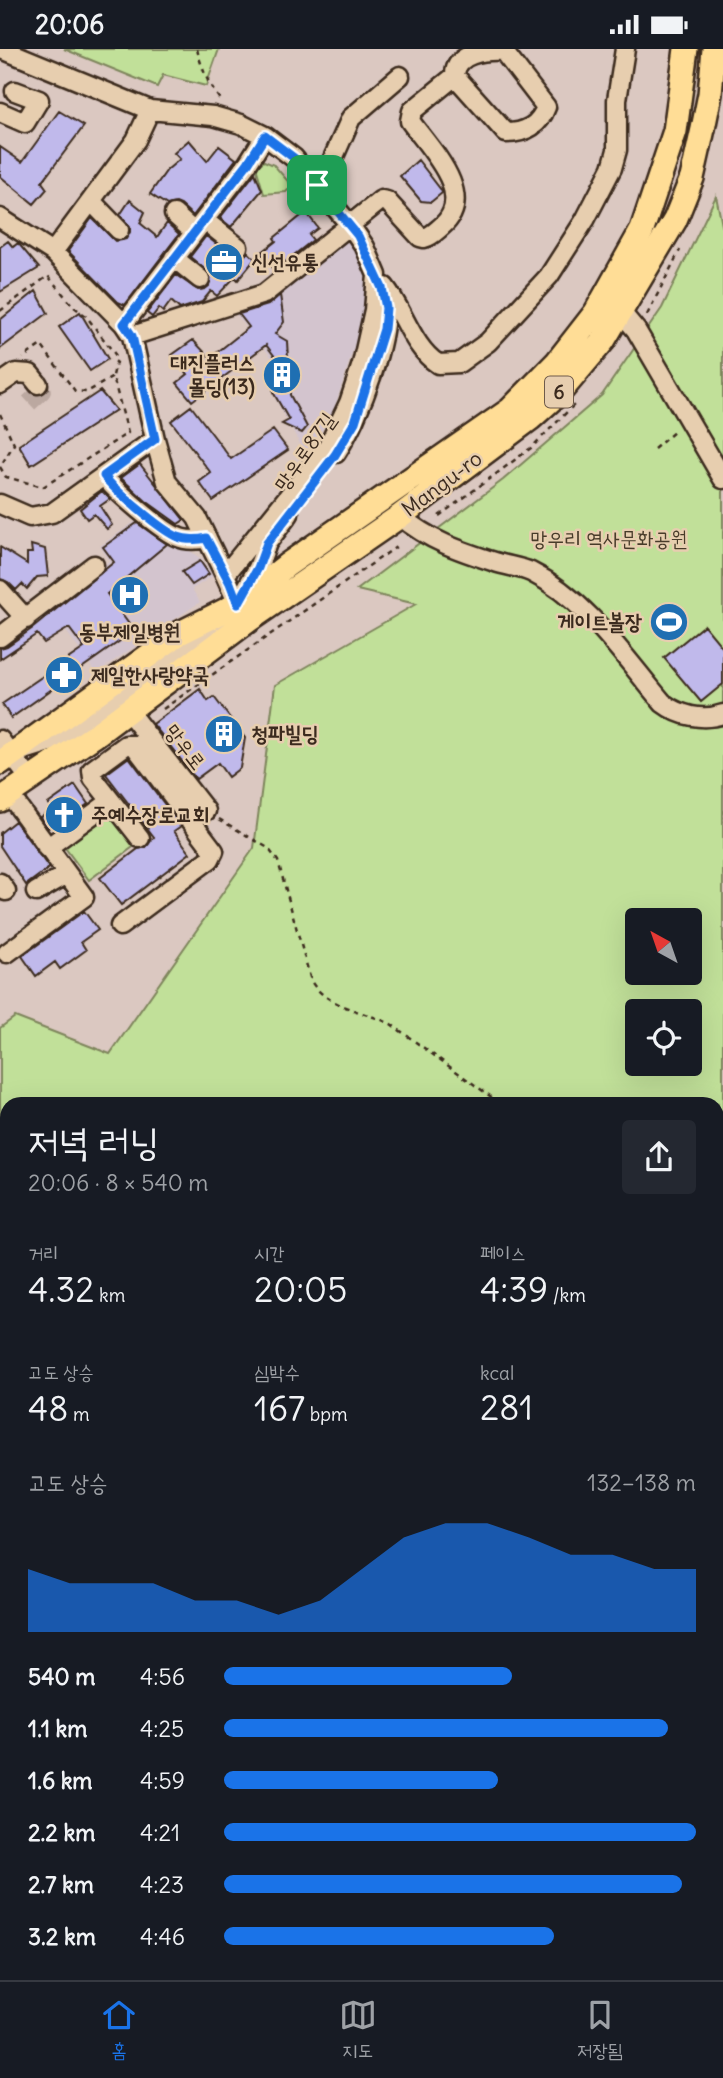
<!DOCTYPE html>
<html lang="ko">
<meta charset="utf-8">
<style>
body{margin:0;font-family:Delius,"Poor Story",sans-serif;background:#242831;color:#f1f3f6;height:100vh;display:flex;flex-direction:column;font-size:26px;white-space:nowrap}
*{box-sizing:border-box;margin:0}
p{font-size:23px;color:#9ea1a6}
.icon{flex:none;width:38px;height:38px;fill:none;stroke:currentColor;stroke-width:2;stroke-linecap:round;stroke-linejoin:round}
.map{position:relative;flex:1;overflow:hidden}
.drawer{position:absolute;left:0px;top:1048px;width:724px;height:884px;display:flex;flex-direction:column;background:#171b24;border-radius:21px 21px 0 0;box-shadow:0 7px 28px #0002}
.drawer>*{flex:none}
.needle{width:46px;rotate:320deg}
.controls{position:absolute;left:625px;top:859px;display:grid;gap:14px}
.controls a{display:grid;place-items:center;width:77px;height:77px;border-radius:7px;background:#171b24;box-shadow:0 7px 28px #0002;font-size:35px}
.pin{position:absolute;display:grid;place-items:center;width:60px;height:60px;color:#fff;margin:-30px;border-radius:14px;box-shadow:0 4px 10px #0006}
.round{display:grid;place-items:center;flex:none;width:74px;height:74px;border-radius:7px;background:#242831}
.summary{display:flex;align-items:center;justify-content:space-between;height:119px;padding:0 28px}
h1{font-size:38px;font-weight:600;line-height:52px}
.figures{display:grid;grid-template-columns:repeat(3,1fr);gap:10px;height:119px;padding:7px 28px}
.figures div{display:grid;align-content:center}
.figures b{font-size:35px;font-weight:600}
.figures small{font-size:19px;font-weight:400}
.figures p{font-size:19px}
.chart{height:196px;padding:14px 28px}
.chart p{display:flex;justify-content:space-between}
.chart svg{width:100%;height:126px;margin-top:7px;fill:#1a73e8;opacity:.7}
ul{padding:0 28px;list-style:none;font-size:23px}
li{display:grid;grid-template-columns:112px 84px 1fr;align-items:center;height:52px}
li i{height:18px;border-radius:9px;background:#1a73e8}
.status{display:flex;justify-content:space-between;align-items:center;height:49px;padding:0 35px;background:#171b24;direction:ltr}
.status svg{height:19px;fill:currentColor}
.tabs{display:flex;justify-content:space-around;align-items:center;height:98px;border-top:2px solid #363941;background:#171b24;font-size:19px;color:#9ea1a6}
.tabs a{display:grid;justify-items:center;gap:4px}
.tabs .active{color:#1a73e8}
.map>svg:first-child{display:block}
.built{fill:#d3c4ce}
.green{fill:#c1e099;stroke:#7e855c;stroke-width:2;fill-rule:evenodd}
.building{fill:#c0b9eb;stroke:#3b2a1e;stroke-width:2}
.lines{fill:none;stroke-linecap:round;stroke-linejoin:round}
.minor-tunnel{stroke:#bba8a0;stroke-width:18;stroke-dasharray:18 9;stroke-linecap:butt}
.minor-casing{stroke:#3b2a1e;stroke-width:23}
.major-casing{stroke:#3b2a1e;stroke-width:28}
.path{stroke:#3b2a1e;stroke-width:2.5;stroke-dasharray:5 5;stroke-linecap:butt}
.minor{stroke:#e7ceaf;stroke-width:18}
.major{stroke:#ffdd96;stroke-width:23}
.route-casing{stroke:#fff;stroke-width:14}
.route{stroke:#1a73e8;stroke-width:9}
.labels{text-anchor:middle;stroke-width:5;stroke-linejoin:round;paint-order:stroke}
.shield{fill:#e7ceaf;stroke:#6f5b4a;stroke-width:2}
.shield-label{font-size:19px;font-weight:bold;fill:#3b2a1e}
.poi-label{font-size:21px;font-weight:bold;fill:#3b2a1e;stroke:#e7ceaf;text-anchor:start}
.street-label{font-size:21px;fill:#3b2a1e;stroke:#e7ceaf}
.park-label{font-size:21px;fill:#483c2a;stroke:#e7ceaf}
</style>
<div class="status"><b>20:06</b><svg viewBox="0 0 49 12"><path d="M0 12V9h3v3zM5 12V6h3v6zM10 12V3h3v9zM15 12V0h3v12zM26 1h20v11H26zM47 4h2v5h-2z"/></svg></div>
<div class="map">
<svg width="723" height="1931" viewBox="0 0 723 1931">
<rect width="100%" height="100%" fill="#dbc8c1"/>
<filter id="ink" filterUnits="userSpaceOnUse"><feTurbulence type="fractalNoise" baseFrequency=".0143" numOctaves="2"/><feDisplacementMap in="SourceGraphic" scale="14" xChannelSelector="R" yChannelSelector="G"/><feConvolveMatrix kernelMatrix="1 2 1 2 8 2 1 2 1" color-interpolation-filters="sRGB"/></filter>
<g filter="url(#ink)">
<path class="built" d="M 347,189 L 358,204 L 364,221 L 368,246 L 361,276 L 332,367 L 305,404 L 272,344 L 274,311 L 235,264 L 265,252 L 289,236 Z
M 143,467 L 201,510 L 213,527 L 192,540 L 200,553 L 96,624 L 49,558 L 110,512 L 100,497 Z
M 0,1858 L 7,1858 L 7,1925 L 116,1925 L 122,1931 L 0,1931 Z"/>
<path class="green" d="M 64,0 L 219,0 L 206,37 L 163,26 L 157,38 Z
M 264,112 L 274,116 L 292,137 L 286,143 L 264,145 L 256,118 Z
M 716,147 L 723,181 L 723,1931 L 127,1931 L 122,1925 L 718,1925 L 718,1055 L 7,1055 L 7,1235 L 0,1234 L 0,979 L 15,968 L 110,1005 L 254,799 L 275,636 L 416,555 L 357,541 L 503,431 L 602,346 L 662,259 ZM 637,872 L 690,872 L 690,924 L 637,924 ZM 637,962 L 690,962 L 690,1015 L 637,1015 Z
M 110,761 L 137,795 L 89,831 L 63,796 Z
M 0,1697 L 7,1697 L 7,1826 L 0,1826 Z"/>
<path class="building" d="M 59,62 L 84,77 L 42,133 L 47,140 L 34,155 L 0,127 L 0,98 L 22,113 Z
M 189,91 L 207,112 L 219,97 L 236,110 L 193,167 L 181,156 L 176,154 L 167,156 L 150,145 L 167,121 L 180,110 L 174,104 Z
M 418,111 L 441,141 L 442,144 L 431,153 L 421,152 L 400,127 Z
M 255,124 L 262,141 L 231,178 L 220,169 Z
M 130,151 L 145,163 L 140,174 L 157,188 L 167,174 L 179,185 L 125,256 L 118,253 L 68,202 L 92,169 L 115,192 L 126,190 L 130,183 L 130,178 L 120,166 Z
M 306,163 L 318,179 L 309,186 L 313,191 L 275,221 L 261,204 L 276,192 L 274,189 Z
M 206,187 L 232,207 L 242,209 L 248,203 L 255,210 L 238,231 L 235,228 L 217,247 L 211,242 L 202,253 L 180,260 L 171,252 L 163,263 L 159,259 L 152,268 L 147,264 L 176,226 L 198,241 L 205,240 L 209,237 L 210,225 L 190,208 Z
M 8,192 L 13,198 L 18,194 L 39,219 L 0,243 L 0,198 Z
M 36,242 L 48,264 L 0,300 L 0,271 Z
M 280,246 L 284,273 L 275,285 L 287,292 L 290,346 L 307,378 L 302,384 L 282,375 L 289,371 L 273,343 L 276,309 L 266,296 L 192,352 L 177,334 L 188,325 L 172,306 L 193,291 L 210,309 L 249,278 L 239,265 L 268,256 Z
M 80,263 L 108,310 L 90,322 L 59,278 Z
M 100,342 L 116,361 L 31,416 L 19,396 Z
M 191,357 L 231,410 L 273,381 L 288,401 L 213,452 L 199,433 L 211,424 L 171,372 Z
M 140,415 L 184,471 L 178,475 L 146,452 L 121,429 Z
M 102,442 L 110,450 L 100,457 L 112,476 L 107,480 L 94,465 L 87,470 L 80,460 Z
M 137,474 L 167,495 L 107,545 L 134,582 L 11,669 L 2,655 L 84,599 L 69,579 L 44,594 L 37,585 L 0,610 L 0,599 L 7,597 L 33,579 L 114,513 L 103,498 Z
M 31,496 L 45,500 L 48,527 L 37,528 L 27,540 L 22,535 L 16,541 L 8,533 L 0,530 L 0,498 L 27,515 L 27,504 L 32,504 Z
M 200,512 L 209,525 L 192,536 L 182,523 Z
M 704,576 L 723,599 L 723,635 L 701,653 L 664,609 Z
M 200,640 L 208,652 L 214,648 L 245,689 L 240,719 L 228,728 L 218,714 L 196,730 L 153,675 Z
M 129,708 L 181,777 L 174,782 L 190,804 L 121,856 L 100,829 L 138,800 L 146,798 L 154,788 L 106,725 Z
M 75,736 L 88,755 L 55,779 L 53,776 L 48,779 L 40,768 L 52,760 L 48,755 Z
M 15,772 L 49,819 L 26,836 L 0,797 L 0,784 Z
M 84,862 L 98,881 L 81,893 L 86,901 L 60,920 L 55,913 L 36,927 L 22,907 Z"/>
<g class="lines">
<path class="minor-tunnel" d="M 29,354 L 42,342 L 38,335"/>
<g class="minor-casing">
<path id="minor" d="M 2,0 L 150,61 L 213,67 L 241,75 L 265,87 L 294,109 L 350,176 L 365,198 L 377,226 L 374,261 L 362,315 L 349,354 L 328,398 L 225,526 L 238,555 L 244,564
M 0,63 L 25,74 L 39,51 L 15,42
M 317,136 L 331,114 L 351,69 L 400,27
M 91,152 L 119,181
M 174,165 L 194,183
M 0,169 L 53,203 L 124,275 L 132,287 L 155,390 L 167,433 L 197,469 L 225,526
M 204,171 L 238,198
M 53,203 L 136,91 L 150,61
M 174,209 L 200,230
M 385,238 C 404,262 412,298 438,315 L 459,314 L 488,293 L 549,227 L 585,171 L 612,119 L 617,101 L 617,51 L 625,0
M 621,263 L 636,281 L 723,430
M 124,275 L 248,114 L 265,87
M 132,287 L 264,245 L 381,151 L 387,152 L 420,188 L 424,189 C 432,187 436,182 442,177 C 477,146 430,100 410,72 L 412,62 L 455,27 L 506,84 C 525,84 539,77 546,58 L 503,2 C 486,1 454,4 455,27
M 0,335 L 16,324 L 30,325 L 38,335
M 336,404 C 358,371 394,281 383,243
M 104,427 C 114,441 163,483 178,488 C 186,492 199,491 207,489
M 0,455 L 30,468 L 52,464 L 155,390
M 400,467 C 428,491 460,502 495,513 C 507,517 520,518 531,523 C 587,551 624,608 663,654 C 680,667 703,672 723,665
M 0,541 L 26,570
M 241,549 L 258,519 L 267,494 L 289,465
M 0,588 L 94,516
M 128,662 L 206,762
M 0,691 L 30,730
M 25,701 L 60,690 L 195,592 L 219,571
M 111,752 L 140,789
M 47,799 L 111,752 L 93,729 L 92,721 L 126,696 L 134,696 L 214,802 L 210,810 L 120,877
M 0,834 L 6,842
M 36,843 L 67,825
M 7,904 L 84,848 L 9,745
M 0,1396 L 7,1399
M 0,1482 L 7,1481
M 0,1590 L 7,1585
M 0,1632 L 7,1631
M 54,1931 L 57,1925"/>
</g>
<g class="major-casing">
<path id="major" d="M 0,714 L 180,584 L 238,555 L 287,516 L 510,361 L 557,313 L 596,263 L 642,181 L 675,82 L 686,0
M 0,751 L 94,687 L 249,571 L 400,467 L 531,369 L 560,343 L 603,292 L 675,171 L 692,129 L 703,80 L 710,45 L 714,0"/>
</g>
<path class="path" d="M 197,0 C 202,21 209,37 222,53
M 0,262 L 48,227 L 74,258 L 86,267 L 117,308 L 113,327
M 647,266 L 680,201
M 0,365 L 14,395 L 0,418 L 6,428 L 43,438 L 128,384 L 113,328 L 87,343 L 75,342 L 41,296 L 23,309
M 654,400 L 675,382
M 439,467 L 531,399 L 575,355
M 163,660 L 396,498
M 219,770 L 268,799 L 278,812 L 311,932 C 326,958 364,962 391,975 L 501,1055
M 718,1093 L 723,1099
M 718,1406 L 723,1403
M 312,1925 L 313,1931
M 455,1925 L 459,1931"/>
<use href="#minor" class="minor"/>
<use href="#major" class="major"/>
</g>
</g>
<g class="lines" filter="url(#ink)">
<g class="route-casing">
<path id="route" d="M 265,87 L 294,109 L 358,187 L 382,239 L 386,259 L 384,280 L 355,373 L 335,406 L 267,494 L 258,519 L 238,555 L 230,534 L 206,489 C 199,491 186,491 178,488 C 162,482 114,441 104,427 L 155,390 L 132,287 L 124,275 L 248,114 Z"/>
</g>
<use href="#route" class="route"/>
</g>
<defs>
<g id="office-disc" transform="scale(2.0125)"><circle r="9.5" fill="#1f6fb2" stroke="#e7ceaf"/><path d="M-6-3h4V-5.5h4V-3h4V5H-6ZM-1-4.5V-3h2v-1.5ZM-6 0V1H6V0Z" fill="#fff"/></g>
<g id="building-disc" transform="scale(2.0125)"><circle r="9.5" fill="#1f6fb2" stroke="#e7ceaf"/><path d="M-4-6H4V6H1V3H-1V6H-4ZM-2.5-4.3h1.7v1.8h-1.7ZM.8-4.3h1.7v1.8H.8ZM-2.5-1h1.7V.8h-1.7ZM.8-1h1.7V.8H.8Z" fill="#fff"/></g>
<g id="hospital-disc" transform="scale(2.0125)"><circle r="9.5" fill="#1f6fb2" stroke="#e7ceaf"/><path d="M-5-5h3v3.5h4V-5h3V5h-3V1.5h-4V5h-3Z" fill="#fff"/></g>
<g id="stadium-disc" transform="scale(2.0125)"><circle r="9.5" fill="#1f6fb2" stroke="#e7ceaf"/><path d="M0-5a6.5 5 0 1 0 0 10a6.5 5 0 1 0 0-10ZM-3.5-1.8h7v3.6h-7Z" fill="#fff"/></g>
<g id="pharmacy-disc" transform="scale(2.0125)"><circle r="9.5" fill="#1f6fb2" stroke="#e7ceaf"/><path d="M-2-6h4v4h4v4h-4v4h-4v-4h-4v-4h4Z" fill="#fff"/></g>
<g id="church-disc" transform="scale(2.0125)"><circle r="9.5" fill="#1f6fb2" stroke="#e7ceaf"/><path d="M-1.2-6h2.4v3.5h3.3v2.4h-3.3V6h-2.4V-.1h-3.3v-2.4h3.3Z" fill="#fff"/></g>
</defs>
<g fill-rule="evenodd">
<use href="#office-disc" x="224" y="213"/>
<use href="#building-disc" x="282" y="326"/>
<use href="#hospital-disc" x="130" y="546"/>
<use href="#stadium-disc" x="669" y="573"/>
<use href="#pharmacy-disc" x="64" y="626"/>
<use href="#building-disc" x="224" y="685"/>
<use href="#church-disc" x="64" y="766"/>
</g>
<g class="labels">
<rect class="shield" x="545" y="327.5" width="28" height="31" rx="5"/>
<g class="shield-label">
<text x="559" y="350">6</text>
</g>
<g class="poi-label">
<text x="251" y="220">신선유통</text>
<text x="255" y="321" text-anchor="end">대진플러스<tspan x="255" dy="24">몰딩(13)</tspan></text>
<text x="642" y="580" text-anchor="end">게이트볼장</text>
<text x="130" y="590" text-anchor="middle">동부제일병원</text>
<text x="91" y="633">제일한사랑약국</text>
<text x="251" y="692">청파빌딩</text>
<text x="91" y="773">주예수장로교회</text>
</g>
<g class="street-label">
<text transform="translate(305 403) rotate(-55)" y="7">망우로87길</text>
<text transform="translate(442 435) rotate(-37)" y="7">Mangu-ro</text>
<text transform="translate(185 698) rotate(52)" y="7">망우로</text>
</g>
<g class="park-label">
<text x="609" y="497">망우리 역사문화공원</text>
</g>
</g>
</svg>
<div class="controls">
<a><svg class="needle" viewBox="-14 -14 28 28"><path d="M0-13l5 13h-10z" fill="#e53935"/><path d="M0 13l5-13h-10z" fill="#9ea1a6"/></svg></a>
<a><svg class="icon" aria-label="locate" viewBox="0 0 24 24"><circle cx="12" cy="12" r="6"/><path d="M12 2v4M12 18v4M2 12h4M18 12h4"/></svg></a>
</div>
<div class="pin" style="left:317px;top:136px;background:#1e9e55"><svg class="icon" aria-label="arrive" viewBox="0 0 24 24"><path d="M6 21V4h12l-3 4 3 4H6"/></svg></div>
<section class="drawer">
<div class="summary"><div><h1>저녁 러닝</h1><p>20:06 · 8 × 540 m</p></div><a class="round"><svg class="icon" aria-label="share" viewBox="0 0 24 24"><path d="M12 15V3M7 8l5-5 5 5M5 13v7h14v-7"/></svg></a></div>
<div class="figures">
<div><p>거리</p><b>4.32<small> km</small></b></div>
<div><p>시간</p><b>20:05</b></div>
<div><p>페이스</p><b>4:39<small> /km</small></b></div>
</div>
<div class="figures">
<div><p>고도 상승</p><b>48<small> m</small></b></div>
<div><p>심박수</p><b>167<small> bpm</small></b></div>
<div><p>kcal</p><b>281</b></div>
</div>
<div class="chart"><p><span>고도 상승</span>132–138 m</p>
<svg viewBox="0 0 160 44" preserveAspectRatio="none"><path d="M0 44V22L10 27L20 27L30 27L40 33L50 33L60 38L70 33L80 22L90 11L100 6L110 6L120 11L130 17L140 17L150 22L160 22V44z"/></svg>
</div>
<ul>
<li><b>540 m</b>4:56<i style="width:61%"></i></li>
<li><b>1.1 km</b>4:25<i style="width:94%"></i></li>
<li><b>1.6 km</b>4:59<i style="width:58%"></i></li>
<li><b>2.2 km</b>4:21<i style="width:100%"></i></li>
<li><b>2.7 km</b>4:23<i style="width:97%"></i></li>
<li><b>3.2 km</b>4:46<i style="width:70%"></i></li>
</ul>
</section>
</div>
<nav class="tabs">
<a class="active"><svg class="icon" aria-label="home" viewBox="0 0 24 24"><path d="M3 11l9-7 9 7M6 9v11h12V9"/></svg>홈</a>
<a><svg class="icon" aria-label="map" viewBox="0 0 24 24"><path d="M3 6l6-2 6 2 6-2v14l-6 2-6-2-6 2zM9 4v14M15 6v14"/></svg>지도</a>
<a><svg class="icon" aria-label="saved" viewBox="0 0 24 24"><path d="M7 4h10v16l-5-4-5 4z"/></svg>저장됨</a>
</nav>
